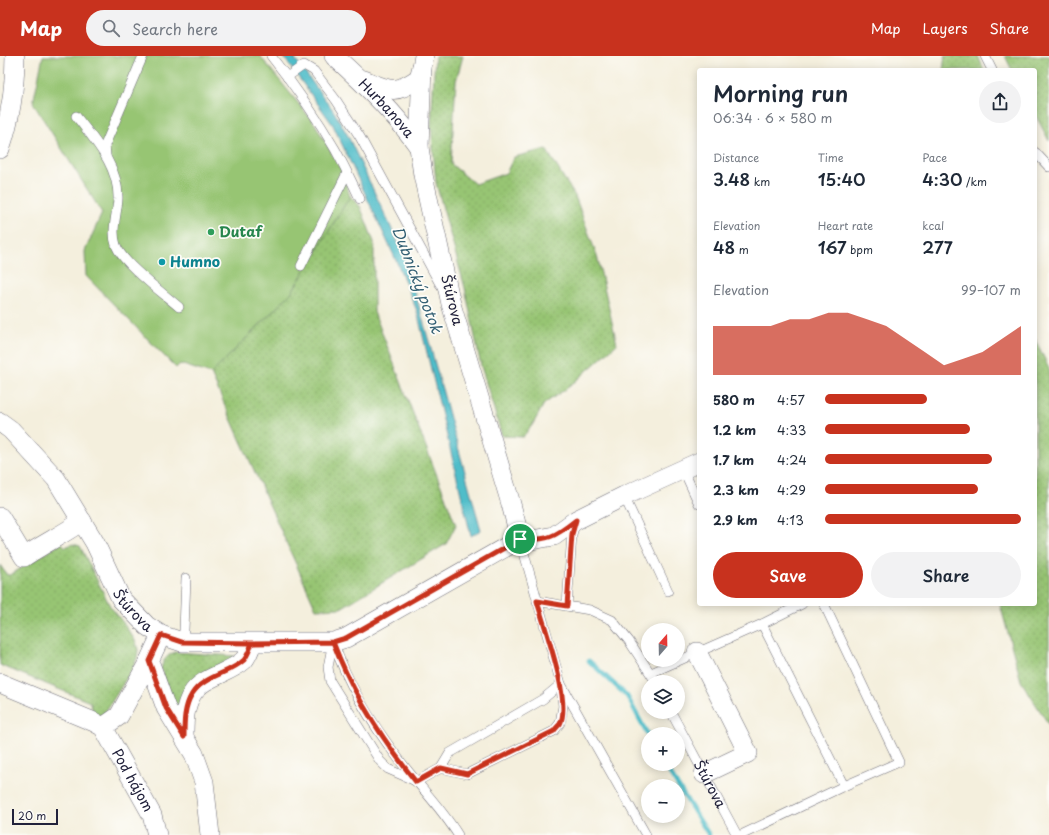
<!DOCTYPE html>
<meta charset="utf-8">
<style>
body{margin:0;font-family:"Playpen Sans",sans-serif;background:#f2f2f3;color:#1f2937;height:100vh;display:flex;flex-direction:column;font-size:15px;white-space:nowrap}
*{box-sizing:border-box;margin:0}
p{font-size:13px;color:#747a83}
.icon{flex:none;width:22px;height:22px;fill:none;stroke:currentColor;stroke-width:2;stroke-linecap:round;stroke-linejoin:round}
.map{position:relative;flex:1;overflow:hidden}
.side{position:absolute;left:697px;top:12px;width:340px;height:538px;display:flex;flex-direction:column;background:#fff;border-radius:4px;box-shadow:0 2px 10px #0003}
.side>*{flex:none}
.needle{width:26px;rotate:20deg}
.controls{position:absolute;left:641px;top:567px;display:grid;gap:8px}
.controls a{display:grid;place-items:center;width:44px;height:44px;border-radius:50%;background:#fff;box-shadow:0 2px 10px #0003;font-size:20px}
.scale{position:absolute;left:12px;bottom:10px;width:46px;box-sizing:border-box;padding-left:4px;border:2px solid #22223b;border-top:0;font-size:11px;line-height:14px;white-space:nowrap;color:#22223b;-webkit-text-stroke:3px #fdfcf7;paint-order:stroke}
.pin{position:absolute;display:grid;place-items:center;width:34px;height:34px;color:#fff;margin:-17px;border:2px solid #fff;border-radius:50%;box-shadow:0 1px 4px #0007}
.round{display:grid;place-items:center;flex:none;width:42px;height:42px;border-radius:21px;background:#f2f2f3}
.headline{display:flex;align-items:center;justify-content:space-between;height:68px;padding:0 16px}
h1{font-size:22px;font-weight:600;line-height:30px}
.stats{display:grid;grid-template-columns:repeat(3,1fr);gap:6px;height:68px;padding:4px 16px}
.stats div{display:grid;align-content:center}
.stats b{font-size:17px;font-weight:600}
.stats small{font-size:11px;font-weight:400}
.stats p{font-size:11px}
.chart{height:112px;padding:8px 16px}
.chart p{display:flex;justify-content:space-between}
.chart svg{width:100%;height:72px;margin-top:4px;fill:#c8321e;opacity:.7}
.action{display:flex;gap:8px;margin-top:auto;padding:8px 16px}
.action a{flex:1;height:46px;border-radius:24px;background:#c8321e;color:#fff;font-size:16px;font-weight:600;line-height:46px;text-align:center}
.action a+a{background:#f2f2f3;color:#1f2937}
ul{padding:0 16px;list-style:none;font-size:13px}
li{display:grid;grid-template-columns:64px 48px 1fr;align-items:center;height:30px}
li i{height:10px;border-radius:5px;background:#c8321e}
header{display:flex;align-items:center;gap:24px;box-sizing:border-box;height:56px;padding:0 20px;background:#c8321e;color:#fff}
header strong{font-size:19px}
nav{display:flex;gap:22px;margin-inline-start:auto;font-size:14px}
.search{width:280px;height:36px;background:#f2f2f3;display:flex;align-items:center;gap:10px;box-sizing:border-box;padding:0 14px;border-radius:22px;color:#747a83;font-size:15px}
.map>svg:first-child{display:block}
.grass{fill:url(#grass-dots);stroke:#5c7457}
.pitch{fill:#97c573;stroke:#5c7457}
.water{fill:#50bdc9;stroke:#397082}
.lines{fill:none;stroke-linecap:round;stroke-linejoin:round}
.stream{stroke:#50bdc9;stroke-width:4.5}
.service-casing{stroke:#6c6a74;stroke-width:10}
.minor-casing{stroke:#6c6a74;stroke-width:20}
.service{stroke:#fff;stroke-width:9}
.minor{stroke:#fff;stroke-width:19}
.route-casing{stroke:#fff;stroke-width:8}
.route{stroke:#c8321e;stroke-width:5}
.leisure-dot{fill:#2e9e5b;stroke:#fdfcf7;stroke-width:1.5}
.culture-dot{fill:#0f9aa8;stroke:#fdfcf7;stroke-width:1.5}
.labels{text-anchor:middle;stroke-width:3.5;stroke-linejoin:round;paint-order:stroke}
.street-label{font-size:14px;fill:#22223b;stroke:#fdfcf7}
.leisure-label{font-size:14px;font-weight:bold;fill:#27864d;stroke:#fdfcf7;text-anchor:start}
.culture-label{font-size:14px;font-weight:bold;fill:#0d838f;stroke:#fdfcf7;text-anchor:start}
.water-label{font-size:15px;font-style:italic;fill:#346074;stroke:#fdfcf7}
</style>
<header>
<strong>Map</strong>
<div class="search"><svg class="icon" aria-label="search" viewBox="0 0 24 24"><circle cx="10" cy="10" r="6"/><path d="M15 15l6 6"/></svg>Search here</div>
<nav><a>Map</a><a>Layers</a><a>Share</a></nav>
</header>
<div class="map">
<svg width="1049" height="779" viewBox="0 0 1049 779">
<defs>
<pattern id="grass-dots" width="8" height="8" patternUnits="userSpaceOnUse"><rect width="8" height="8" fill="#97c573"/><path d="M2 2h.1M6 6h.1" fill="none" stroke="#82a964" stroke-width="1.8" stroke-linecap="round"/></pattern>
</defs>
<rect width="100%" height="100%" fill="#fdfcf7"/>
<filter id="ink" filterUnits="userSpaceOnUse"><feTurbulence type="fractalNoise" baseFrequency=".025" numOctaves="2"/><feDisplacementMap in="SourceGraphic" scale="8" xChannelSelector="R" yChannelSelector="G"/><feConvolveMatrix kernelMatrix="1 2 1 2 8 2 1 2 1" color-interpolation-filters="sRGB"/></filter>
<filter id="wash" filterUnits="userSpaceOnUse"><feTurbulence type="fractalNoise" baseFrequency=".012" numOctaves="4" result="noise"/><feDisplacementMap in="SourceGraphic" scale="16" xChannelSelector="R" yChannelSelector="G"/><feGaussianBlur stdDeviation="0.9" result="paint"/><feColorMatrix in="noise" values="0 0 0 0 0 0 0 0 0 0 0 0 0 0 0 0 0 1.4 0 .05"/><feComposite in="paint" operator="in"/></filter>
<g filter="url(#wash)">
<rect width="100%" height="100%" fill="#f4efdd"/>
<path class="grass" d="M 435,0 L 463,0 L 456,25 L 451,108 L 475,128 L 506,117 L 514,101 L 546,93 L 575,140 L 597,200 L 617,288 L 570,330 L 544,348 L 533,368 L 523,381 L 502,380 L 481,310 L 465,232 L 436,127 L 431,69 Z
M 945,0 L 978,0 L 984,14 L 943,14 Z
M 1005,0 L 1049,0 L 1049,85 L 1035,58 L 1035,14 L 1012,14 Z
M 350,140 L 360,150 L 374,186 L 374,256 L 456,469 L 446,488 L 341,552 L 316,553 L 211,318 L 291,237 Z
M 1035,283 L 1049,312 L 1049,669 L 1021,625 L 1000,548 L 1035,548 Z
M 62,487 L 65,491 L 73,488 L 80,490 L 110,550 L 125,569 L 136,586 L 138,594 L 137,602 L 133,612 L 104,658 L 98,661 L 93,659 L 91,648 L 90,646 L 0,609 L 0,509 L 7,519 L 10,519 Z
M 175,596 L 235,600 L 201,623 L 179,664 L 161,613 C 163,604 166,600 175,596 Z"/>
<path class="pitch" d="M 43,0 L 260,0 L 315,68 L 341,114 L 350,140 L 291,237 L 211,318 L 180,308 L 176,312 L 86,220 L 85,195 L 102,157 L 33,47 Z"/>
<path class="water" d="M 283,0 L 293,0 L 333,54 L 347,78 L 404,199 L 421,257 L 481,474 L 471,480 L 417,255 L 396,204 L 333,69 Z"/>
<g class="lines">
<path class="stream" d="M 589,605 L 627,640 L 648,679
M 664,708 L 709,779"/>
</g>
</g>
<g filter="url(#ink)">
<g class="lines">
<g class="service-casing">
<g id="service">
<path d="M 271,0 C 294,29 316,60 335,93 C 344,109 352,126 360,143"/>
<path d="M 985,0 L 992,14"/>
<path d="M 287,21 L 304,9 L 314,15 L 336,44 L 360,81 L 440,228"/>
<path d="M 76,60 C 95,85 119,110 118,143 C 117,158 111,175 116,189 C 121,206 164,238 179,251"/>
<path d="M 1035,96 L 1049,111"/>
<path d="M 106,100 L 105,89 L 143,0"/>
<path d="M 301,210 L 347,117"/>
<path d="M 683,413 L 699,448"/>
<path d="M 624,440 L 668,535"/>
<path d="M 520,483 L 561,628 L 646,779"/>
<path d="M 537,545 L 590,554 L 612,564 L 629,585 L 656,626"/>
<path d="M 567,550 L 572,478 L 575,468"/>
<path d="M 762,568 L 844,730"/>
<path d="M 182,586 L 184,574 L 186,522"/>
<path d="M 333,586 C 348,628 371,667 398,702 C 417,728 441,751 458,779"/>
<path d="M 333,586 L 328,611 L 330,625 L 380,705 L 388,713 L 413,724"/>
<path d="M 651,617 L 762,568 L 802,548"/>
<path id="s1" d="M 671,656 L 737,779"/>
<path d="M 441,712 L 467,718 L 554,675 L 560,667 L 563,650 L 561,630"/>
<path d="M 416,726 L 441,712 L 450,697 L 543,643 L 561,628"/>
<path d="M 741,779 L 844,730 L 899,706 L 824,548"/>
</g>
</g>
<g class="minor-casing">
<g id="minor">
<path id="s2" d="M 334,0 C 365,28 395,57 419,91"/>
<path d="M 364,24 C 390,35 395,39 419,22 L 422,11"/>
<path d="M 0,93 C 10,64 15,31 15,0"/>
<path id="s3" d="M 0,366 L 11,374 L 56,423 L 95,487 L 121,543 L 147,570 L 161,579 L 182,586 L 333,586 L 346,582 L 520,483 L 511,448 L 451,248 L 423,119 L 419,91 L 422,11 L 424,0"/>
<path d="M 0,461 L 24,501 C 43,488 64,478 82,465"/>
<path d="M 520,483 L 532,484 L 554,480 L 576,464 L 624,440 L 699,406"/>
<path d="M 697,596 L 748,697 L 704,718"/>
<path d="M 149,605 L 166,652 L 194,698 L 204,726 L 210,779"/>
<path id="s4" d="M 0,627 L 94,666 L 103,671 L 152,759 L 157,779"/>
<path d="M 103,671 L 119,660 L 149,605 L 161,579"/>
<path d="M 184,681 C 184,666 184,651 192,638 C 203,620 229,618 244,604 C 248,599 250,593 252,587"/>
</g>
</g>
<use href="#service" class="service"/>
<use href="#minor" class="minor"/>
</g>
</g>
<g class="lines" filter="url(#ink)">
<g class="route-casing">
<path id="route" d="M 520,483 L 346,582 L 333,586 L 252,587 L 182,586 L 161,579 L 149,605 L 166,652 L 184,681 C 184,666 184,651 192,638 C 203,620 229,618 244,604 C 248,599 250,593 252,587 L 333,586 C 352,637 382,683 416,726 L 441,712 L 467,718 L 554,675 C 555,673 558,670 560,668 C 572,646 544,570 537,545 L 567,550 L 572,478 L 576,464 C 555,481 547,485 520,483"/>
</g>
<use href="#route" class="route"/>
</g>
<circle class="leisure-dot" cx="211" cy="176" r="4"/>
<circle class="culture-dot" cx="162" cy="206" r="4"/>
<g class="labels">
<g class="street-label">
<text dy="5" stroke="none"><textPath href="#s2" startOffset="74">Hurbanova</textPath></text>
<text transform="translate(452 244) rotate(76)" y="5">Štúrova</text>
<text dy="5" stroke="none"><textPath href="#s3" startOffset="233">Štúrova</textPath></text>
<text dy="5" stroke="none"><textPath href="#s4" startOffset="173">Pod hájom</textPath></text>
<text dy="5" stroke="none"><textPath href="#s1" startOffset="82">Štúrova</textPath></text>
</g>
<g class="leisure-label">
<text x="219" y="181">Dutaf</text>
</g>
<g class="culture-label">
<text x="170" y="211">Humno</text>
</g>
<g class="water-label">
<text transform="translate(417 224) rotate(69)" y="5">Dubnický potok</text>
</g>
</g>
</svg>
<div class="controls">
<a><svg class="needle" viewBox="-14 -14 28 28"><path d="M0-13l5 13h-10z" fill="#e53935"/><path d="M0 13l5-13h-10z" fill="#747a83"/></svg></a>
<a><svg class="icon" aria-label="layers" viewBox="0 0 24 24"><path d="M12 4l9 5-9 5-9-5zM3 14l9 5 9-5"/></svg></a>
<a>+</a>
<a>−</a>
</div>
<div class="scale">20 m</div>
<div class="pin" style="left:520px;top:483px;background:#1e9e55"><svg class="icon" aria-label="arrive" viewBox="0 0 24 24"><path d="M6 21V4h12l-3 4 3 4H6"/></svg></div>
<section class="side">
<div class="headline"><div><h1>Morning run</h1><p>06:34 · 6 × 580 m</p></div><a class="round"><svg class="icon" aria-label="share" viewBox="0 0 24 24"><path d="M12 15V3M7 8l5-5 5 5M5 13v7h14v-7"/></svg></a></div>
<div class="stats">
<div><p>Distance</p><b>3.48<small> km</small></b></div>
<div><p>Time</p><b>15:40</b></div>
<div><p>Pace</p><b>4:30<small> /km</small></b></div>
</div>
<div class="stats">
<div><p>Elevation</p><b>48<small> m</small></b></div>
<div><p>Heart rate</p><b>167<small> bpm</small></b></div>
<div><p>kcal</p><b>277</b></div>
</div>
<div class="chart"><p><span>Elevation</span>99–107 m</p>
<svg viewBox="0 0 160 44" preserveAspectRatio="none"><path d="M0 44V14L10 14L20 14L30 14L40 10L50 10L60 6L70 6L80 10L90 14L100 22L110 30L120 38L130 34L140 30L150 22L160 14V44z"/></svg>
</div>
<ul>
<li><b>580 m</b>4:57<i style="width:52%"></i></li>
<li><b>1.2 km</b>4:33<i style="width:74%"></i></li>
<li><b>1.7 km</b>4:24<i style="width:85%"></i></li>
<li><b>2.3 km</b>4:29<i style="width:78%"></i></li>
<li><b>2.9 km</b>4:13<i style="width:100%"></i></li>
</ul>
<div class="action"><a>Save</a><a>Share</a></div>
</section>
</div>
